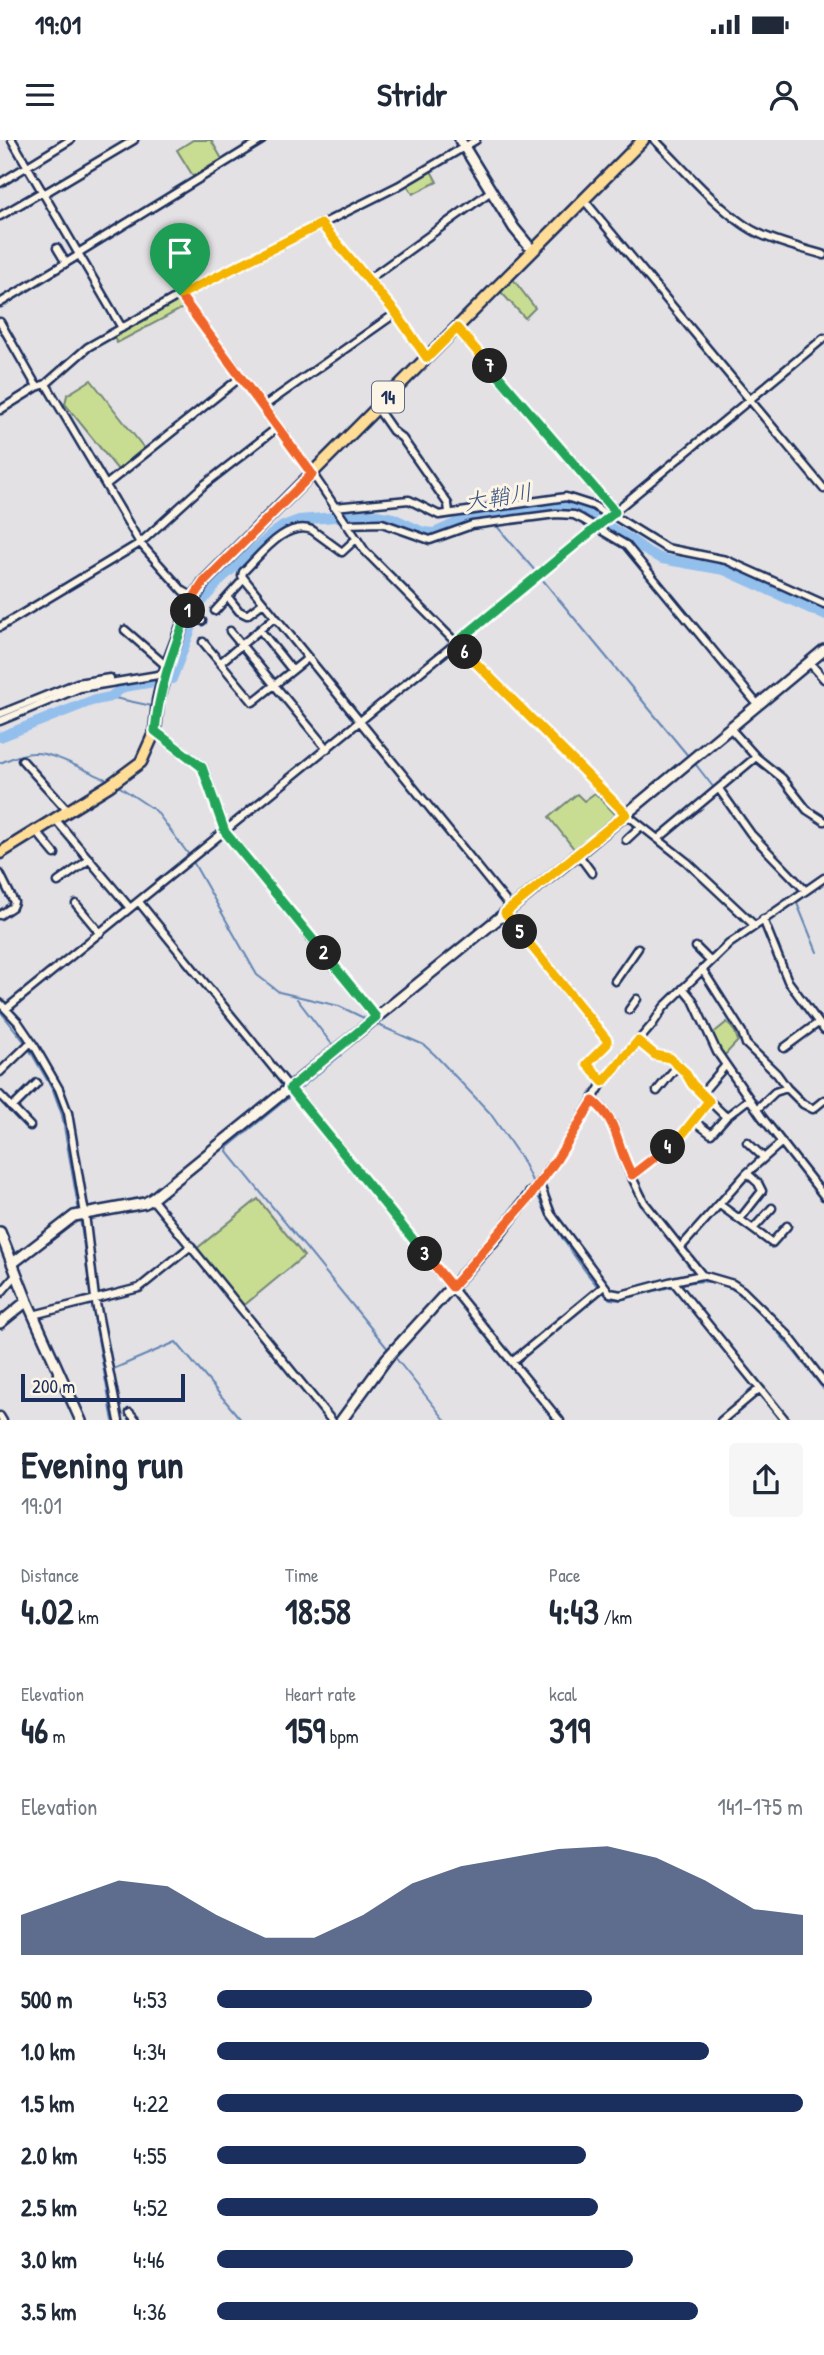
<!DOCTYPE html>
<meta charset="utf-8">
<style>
body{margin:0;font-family:"Patrick Hand","Klee One",sans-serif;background:#f6f6f7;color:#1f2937;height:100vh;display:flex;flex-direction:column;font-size:26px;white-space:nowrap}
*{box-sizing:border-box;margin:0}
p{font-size:23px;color:#747a83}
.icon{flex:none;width:38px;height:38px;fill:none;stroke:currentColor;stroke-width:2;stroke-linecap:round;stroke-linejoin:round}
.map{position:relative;height:1280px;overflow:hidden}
.side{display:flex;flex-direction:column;background:#fff;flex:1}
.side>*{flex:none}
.scale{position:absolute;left:21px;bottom:18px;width:164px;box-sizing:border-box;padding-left:7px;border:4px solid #1b2f5e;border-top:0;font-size:19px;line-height:24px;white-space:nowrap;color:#1b2f5e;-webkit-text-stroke:5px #fcf5e5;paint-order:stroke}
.pin{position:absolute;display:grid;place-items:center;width:60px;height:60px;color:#fff;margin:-72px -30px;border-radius:50% 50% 50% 0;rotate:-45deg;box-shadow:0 0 7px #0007}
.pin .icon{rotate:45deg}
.km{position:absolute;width:35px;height:35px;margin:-18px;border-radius:50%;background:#222;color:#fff;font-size:19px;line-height:35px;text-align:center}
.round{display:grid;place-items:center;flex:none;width:74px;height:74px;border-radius:7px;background:#f6f6f7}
.headline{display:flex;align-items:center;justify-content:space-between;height:119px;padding:0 21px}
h1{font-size:38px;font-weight:700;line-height:52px}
.stats{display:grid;grid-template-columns:repeat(3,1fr);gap:10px;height:119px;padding:7px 21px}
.stats div{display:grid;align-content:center}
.stats b{font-size:35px;font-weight:700}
.stats small{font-size:19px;font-weight:400}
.stats p{font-size:19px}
.chart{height:196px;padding:14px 21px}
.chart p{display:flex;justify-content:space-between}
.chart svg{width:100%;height:126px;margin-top:7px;fill:#1b2f5e;opacity:.7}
ul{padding:0 21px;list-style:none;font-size:23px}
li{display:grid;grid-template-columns:112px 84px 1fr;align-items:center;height:52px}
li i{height:18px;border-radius:9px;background:#1b2f5e}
.status{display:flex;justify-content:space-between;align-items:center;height:49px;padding:0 35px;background:#fff;direction:ltr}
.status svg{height:19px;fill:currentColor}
header{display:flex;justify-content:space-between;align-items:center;height:91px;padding:0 21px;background:#fff;font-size:32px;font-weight:700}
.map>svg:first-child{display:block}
.green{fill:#c9dd92;stroke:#728678;stroke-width:2}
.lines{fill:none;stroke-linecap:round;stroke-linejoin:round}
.stream{stroke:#6385b4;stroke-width:2}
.river{stroke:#93bfed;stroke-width:10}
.street-casing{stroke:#1b2f5e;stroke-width:11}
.secondary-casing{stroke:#1b2f5e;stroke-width:14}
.primary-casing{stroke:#1b2f5e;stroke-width:15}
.street{stroke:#fcf5e5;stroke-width:6}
.secondary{stroke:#fcf5e5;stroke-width:9}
.primary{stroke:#ffdd96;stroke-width:10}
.split-1-casing{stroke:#fff;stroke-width:14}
.split-2-casing{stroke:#fff;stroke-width:14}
.split-3-casing{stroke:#fff;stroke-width:14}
.split-4-casing{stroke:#fff;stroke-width:14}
.split-5-casing{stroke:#fff;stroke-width:14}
.split-6-casing{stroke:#fff;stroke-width:14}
.split-7-casing{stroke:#fff;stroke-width:14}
.split-8-casing{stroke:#fff;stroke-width:14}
.split-1{stroke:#f0652b;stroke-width:9}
.split-2{stroke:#22a559;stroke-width:9}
.split-3{stroke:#22a559;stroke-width:9}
.split-4{stroke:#f0652b;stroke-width:9}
.split-5{stroke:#f5b400;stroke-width:9}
.split-6{stroke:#f5b400;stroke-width:9}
.split-7{stroke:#22a559;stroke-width:9}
.split-8{stroke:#f5b400;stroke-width:9}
.labels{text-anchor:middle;stroke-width:6;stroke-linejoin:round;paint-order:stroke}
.shield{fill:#fcf5e5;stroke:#5e6a86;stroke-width:2}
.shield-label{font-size:19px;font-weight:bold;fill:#1b2f5e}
.water-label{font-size:23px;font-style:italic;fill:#395382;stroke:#fcf5e5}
</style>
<div class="status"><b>19:01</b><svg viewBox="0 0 49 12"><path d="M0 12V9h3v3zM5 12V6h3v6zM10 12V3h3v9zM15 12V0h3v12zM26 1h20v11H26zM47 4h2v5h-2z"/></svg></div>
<header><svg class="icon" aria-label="menu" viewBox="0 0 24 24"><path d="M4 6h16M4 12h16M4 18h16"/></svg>Stridr<svg class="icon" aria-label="person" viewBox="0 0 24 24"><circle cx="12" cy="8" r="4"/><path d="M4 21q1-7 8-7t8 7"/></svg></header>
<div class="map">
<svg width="824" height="1281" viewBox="0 0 824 1281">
<rect width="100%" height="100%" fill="#e3e1e4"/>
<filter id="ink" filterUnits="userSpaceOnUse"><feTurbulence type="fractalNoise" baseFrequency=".0143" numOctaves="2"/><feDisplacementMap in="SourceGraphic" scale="14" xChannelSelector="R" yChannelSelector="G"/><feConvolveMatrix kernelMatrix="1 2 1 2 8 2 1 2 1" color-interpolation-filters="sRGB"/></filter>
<g filter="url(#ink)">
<path class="green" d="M 193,0 L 211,0 L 222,19 L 193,36 L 177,10 Z
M 430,29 L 437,42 L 413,54 L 406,43 Z
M 513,139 L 535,168 L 525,178 L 500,151 Z
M 177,160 L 183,168 L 117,203 L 113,196 Z
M 91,240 L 144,308 L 118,330 L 65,264 L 67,255 Z
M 595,653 L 617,676 L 575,710 L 549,677 L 577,654 L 584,661 Z
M 727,882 L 735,892 L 738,901 L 722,918 L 711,895 Z
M 258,1059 L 304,1116 L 242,1167 L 195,1110 Z"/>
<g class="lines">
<path class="stream" d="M 648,0 L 685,35
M 735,82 L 757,96
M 489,375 L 493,380
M 496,385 L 536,432
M 542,439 L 689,617
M 110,557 L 152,566
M 161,566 L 165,561 L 172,539
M 693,621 L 714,648
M 0,623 C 10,619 21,613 33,613 C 54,612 87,632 108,640
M 117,645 L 156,671 L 189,715
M 718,653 L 749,697 L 784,732
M 192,720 L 257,835 L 279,852 L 339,866 L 368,880
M 796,761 L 817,812
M 297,859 L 334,907
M 0,871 L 26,904
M 376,884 L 424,905 L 435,915 L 490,973 L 521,1018 L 534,1045
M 29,909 L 53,950 L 62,975 L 79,1072
M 297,951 L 341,915 L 338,912
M 288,958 L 228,1007 L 227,1011 L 388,1209
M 536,1051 C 545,1076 590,1142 610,1159 L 620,1160 L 674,1146
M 80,1078 L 92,1166 L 113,1281
M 679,1145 C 697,1140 716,1140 732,1149 C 740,1153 747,1161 753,1167 C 780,1192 801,1220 824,1250
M 394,1216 L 446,1281
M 111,1230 L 176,1202 L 242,1281"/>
<path class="river" d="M 0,597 L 91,561 L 110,557 L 124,547 L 172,539 L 201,463 L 221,439 L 272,394 L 283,386 L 299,380 L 371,374 L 393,378 L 423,392 L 434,393 L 465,379 L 527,368 L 563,365 L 578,368 L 633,401 L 648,412 L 662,419 L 724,430 L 824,475"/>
<g class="street-casing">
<path id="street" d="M 12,0 L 122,188
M 655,0 C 682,27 723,75 756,92 C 777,103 802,108 824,115
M 0,43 L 70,0
M 584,60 L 824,349
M 0,76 L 38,54 L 45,53 L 134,0
M 321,84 L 396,173 L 427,218
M 57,108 L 66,123
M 78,113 L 262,0
M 369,139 L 491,51
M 180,155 L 310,330 L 365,411 L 626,674 L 687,722 L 754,785
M 0,163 L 79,115
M 0,182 L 37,247
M 457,188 L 615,372
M 46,244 L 140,403 L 183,451 L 194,457
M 264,266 L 396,173
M 377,268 L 393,291 L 402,298 L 448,364 L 449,372
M 0,270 L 37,247 L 46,244 L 88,207 L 180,155 L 398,46 L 476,0
M 107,344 L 241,237
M 334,367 L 409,360 L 439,375 L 566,357 L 594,366 L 609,376
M 611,374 L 666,408 L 726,420 L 824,464
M 346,384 L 382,383 L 430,400 L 472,385 L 556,374 L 574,375 L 582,379 L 626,405 L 758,565
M 356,399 L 342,412 L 312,390 C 285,380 260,416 243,432 L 242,436 L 511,768
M 228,457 L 239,471 L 247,475 L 263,463
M 215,471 L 244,439
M 187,475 L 202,481
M 0,487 L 140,403 L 205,344 L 278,287
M 125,490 L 164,524 L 168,525
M 260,490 L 292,530
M 230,491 L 327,609
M 203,502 L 253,562 L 308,518
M 221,522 L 275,477
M 809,522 L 824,539
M 0,574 L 77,543 L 110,538
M 0,581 L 80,548 L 164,534
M 730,588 L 756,617 L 782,638 L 807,670 L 824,681
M 155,591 L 203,627 L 225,692 L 376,878
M 22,620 L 68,671
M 719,649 L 751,694 L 805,750
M 55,679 L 130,768
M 36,691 L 55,714
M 658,699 L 756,617
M 626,700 L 641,686
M 578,714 L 592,733
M 0,734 L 14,762 L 12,767 L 0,775
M 58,742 L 90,719
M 139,762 L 560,1281
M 76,764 L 100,793
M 505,773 L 607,900 L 607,903 L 587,924 L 603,942
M 763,779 L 788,841 L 824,890
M 696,807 L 710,821
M 702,829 L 742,892 L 746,904 L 777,934 L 787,948 L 803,964 L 813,969 L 824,960
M 615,841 L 638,808
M 683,848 L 693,860 L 717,912 L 762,977 L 824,1056
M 0,863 L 18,882 L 35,907 L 59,949 L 68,973 L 85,1074 L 95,1158 L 119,1281
M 6,869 L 456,503 L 824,198
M 629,870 L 637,859
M 638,901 L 655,915 L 670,918 L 685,932 L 692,944 L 726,977
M 784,908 L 818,883
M 0,932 L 31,902
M 657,951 L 678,925
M 702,953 L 726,925
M 0,955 L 30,986
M 593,961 L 601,967 L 613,984 L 626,1025 L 644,1062 L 702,1135
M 12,968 L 37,943
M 757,969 L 775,952 L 787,948
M 694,981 L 711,994 L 726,977 L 749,959
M 747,1002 L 763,1017
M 632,1035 L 682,995 L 709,961
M 539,1042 L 551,1074 L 610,1153 L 621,1155 L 673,1141
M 531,1053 L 557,1019 L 603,942 L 652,885 L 664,867 L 729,804 L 824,738
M 152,1059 L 332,1281
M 720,1065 L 772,1103 L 787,1086
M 740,1079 L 762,1051 L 758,1043 L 747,1033
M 753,1089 L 772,1068
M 681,1107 L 747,1033 L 782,1002
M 0,1154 L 17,1134
M 33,1175 L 139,1148 L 191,1106
M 513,1221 L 604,1146
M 130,1273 L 137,1281
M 0,1276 L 3,1281
M 721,1281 L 759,1249
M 786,1281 L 673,1141 L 702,1135 L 733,1144 L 742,1150 L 788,1195 L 824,1242"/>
</g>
<g class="secondary-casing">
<path id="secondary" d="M 460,0 L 514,88 L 532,110
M 0,1092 L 27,1161 L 81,1281
M 13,1123 L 74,1076 L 145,1063 L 152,1059 L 578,714 L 824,510
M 0,1183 L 27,1161
M 341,1281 L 387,1218 L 497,1097 L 531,1053"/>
</g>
<g class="primary-casing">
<path id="primary" d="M 0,713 L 110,645 L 141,622 L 155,591 L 158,561 L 164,534 L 190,465 L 204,442 L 643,0"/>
</g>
<use href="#street" class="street"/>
<use href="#secondary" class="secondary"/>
<use href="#primary" class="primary"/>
</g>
</g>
<g class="lines" filter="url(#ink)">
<g class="split-1-casing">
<path id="split-1" d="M 180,155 L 312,334 L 204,442 L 194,457 L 188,471"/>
</g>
<g class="split-2-casing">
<path id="split-2" d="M 188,471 C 173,512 159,547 155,591 L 202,627 L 225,692 L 324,813"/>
</g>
<g class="split-3-casing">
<path id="split-3" d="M 324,813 L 376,877 L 290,948 L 425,1114"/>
</g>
<g class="split-4-casing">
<path id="split-4" d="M 425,1114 L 452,1147 L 528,1059 L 557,1019 L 593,961 C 620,982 616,1008 632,1035 L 668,1007"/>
</g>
<g class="split-5-casing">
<path id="split-5" d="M 520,792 L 607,900 L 607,904 L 587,924 L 603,942 L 638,901 L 655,915 L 670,918 L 685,932 L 692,944 L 709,961 L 682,995 L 668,1007"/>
</g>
<g class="split-6-casing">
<path id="split-6" d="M 465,512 L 626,674 L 505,773 L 520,792"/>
</g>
<g class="split-7-casing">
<path id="split-7" d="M 465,512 L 456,503 L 615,372 L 490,226"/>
</g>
<g class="split-8-casing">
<path id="split-8" d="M 180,155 L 321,84 L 396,173 L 427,218 L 457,188 L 490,226"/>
</g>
<use href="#split-1" class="split-1"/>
<use href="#split-2" class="split-2"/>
<use href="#split-3" class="split-3"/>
<use href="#split-4" class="split-4"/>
<use href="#split-5" class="split-5"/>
<use href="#split-6" class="split-6"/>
<use href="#split-7" class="split-7"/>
<use href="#split-8" class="split-8"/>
</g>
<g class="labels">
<rect class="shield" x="372" y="241.5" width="32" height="31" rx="5"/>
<g class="shield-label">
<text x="388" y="264">14</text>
</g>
<g class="water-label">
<text transform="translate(498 357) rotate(-9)" y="8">大鞘川</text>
</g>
</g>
</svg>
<div class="scale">200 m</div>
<div class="pin" style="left:180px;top:155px;background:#1e9e55"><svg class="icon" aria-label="arrive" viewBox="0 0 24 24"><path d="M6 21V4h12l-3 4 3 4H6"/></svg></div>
<b class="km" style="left:188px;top:471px">1</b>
<b class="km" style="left:324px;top:813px">2</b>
<b class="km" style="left:425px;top:1114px">3</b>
<b class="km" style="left:668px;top:1007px">4</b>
<b class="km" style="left:520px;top:792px">5</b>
<b class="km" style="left:465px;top:512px">6</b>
<b class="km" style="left:490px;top:226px">7</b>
</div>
<section class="side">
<div class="headline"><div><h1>Evening run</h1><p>19:01</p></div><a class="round"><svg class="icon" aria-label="share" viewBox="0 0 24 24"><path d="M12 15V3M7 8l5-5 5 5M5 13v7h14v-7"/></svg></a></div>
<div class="stats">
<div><p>Distance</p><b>4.02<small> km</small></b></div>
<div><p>Time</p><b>18:58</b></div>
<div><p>Pace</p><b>4:43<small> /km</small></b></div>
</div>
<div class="stats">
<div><p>Elevation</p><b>46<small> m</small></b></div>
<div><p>Heart rate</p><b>159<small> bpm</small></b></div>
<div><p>kcal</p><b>319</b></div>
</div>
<div class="chart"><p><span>Elevation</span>141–175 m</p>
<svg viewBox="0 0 160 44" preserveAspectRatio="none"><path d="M0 44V30L10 24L20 18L30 20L40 30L50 38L60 38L70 30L80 19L90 13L100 10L110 7L120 6L130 10L140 18L150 28L160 30V44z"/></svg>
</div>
<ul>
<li><b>500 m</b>4:53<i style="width:64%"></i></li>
<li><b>1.0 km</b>4:34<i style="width:84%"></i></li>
<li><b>1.5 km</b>4:22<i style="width:100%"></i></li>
<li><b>2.0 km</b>4:55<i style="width:63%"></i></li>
<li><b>2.5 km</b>4:52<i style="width:65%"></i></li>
<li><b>3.0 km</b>4:46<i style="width:71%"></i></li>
<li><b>3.5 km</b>4:36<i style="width:82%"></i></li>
</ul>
</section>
